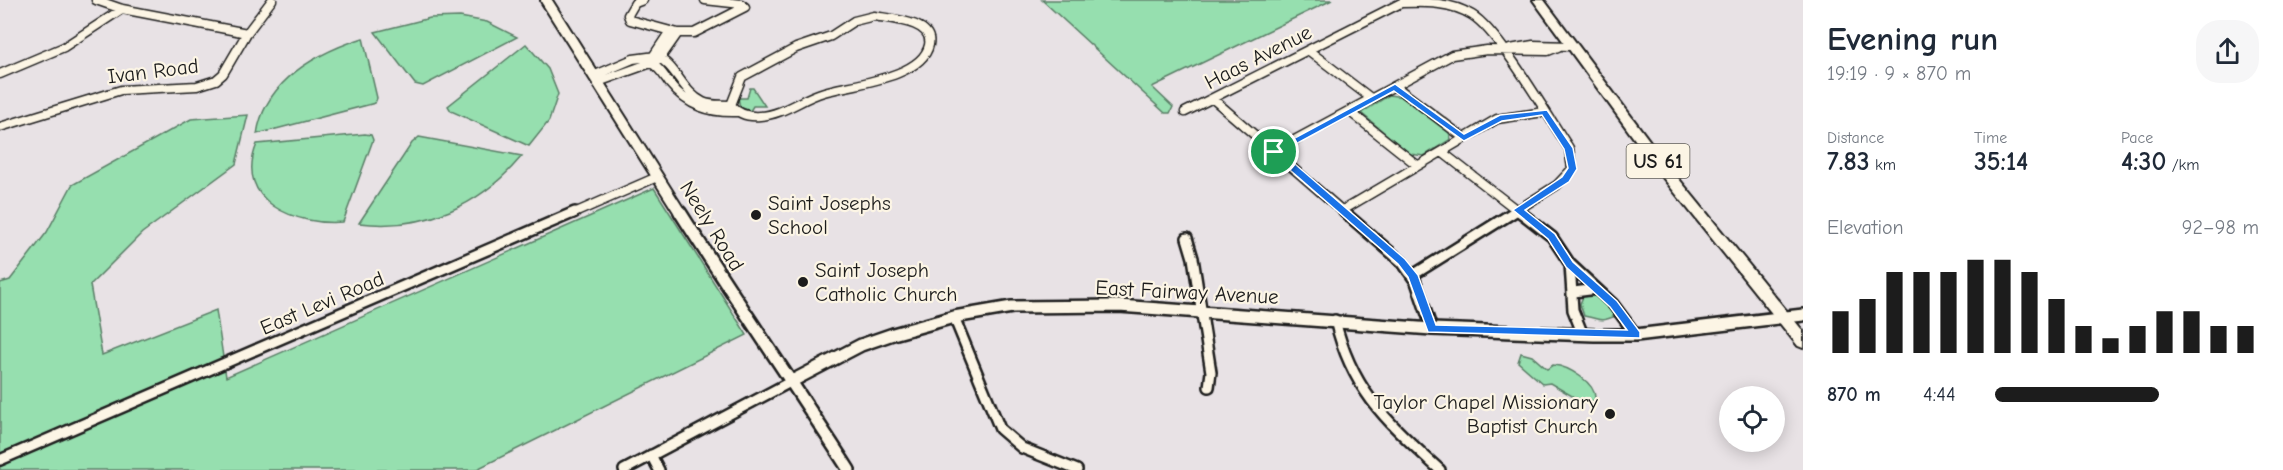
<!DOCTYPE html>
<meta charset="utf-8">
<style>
body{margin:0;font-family:"Comic Neue",sans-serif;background:#f6f6f7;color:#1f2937;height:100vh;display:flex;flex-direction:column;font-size:22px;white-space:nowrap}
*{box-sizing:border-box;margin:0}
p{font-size:20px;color:#747a83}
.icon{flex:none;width:33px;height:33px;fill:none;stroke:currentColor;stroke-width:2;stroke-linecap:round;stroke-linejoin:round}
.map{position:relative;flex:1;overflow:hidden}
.panel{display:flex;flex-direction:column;background:#fff;width:480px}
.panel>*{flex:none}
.tools{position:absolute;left:1719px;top:386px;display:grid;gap:12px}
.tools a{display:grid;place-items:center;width:66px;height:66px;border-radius:50%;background:#fff;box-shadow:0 3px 15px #0003;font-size:30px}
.pin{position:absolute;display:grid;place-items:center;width:51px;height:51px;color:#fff;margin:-26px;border:3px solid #fff;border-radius:50%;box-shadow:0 2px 6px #0007}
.round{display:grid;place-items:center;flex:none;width:63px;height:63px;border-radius:24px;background:#f6f6f7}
.head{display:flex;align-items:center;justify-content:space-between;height:102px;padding:0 24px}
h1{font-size:33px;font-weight:600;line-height:45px}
.stats{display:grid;grid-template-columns:repeat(3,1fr);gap:9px;height:102px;padding:6px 24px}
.stats div{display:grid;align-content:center}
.stats b{font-size:26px;font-weight:600}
.stats small{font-size:16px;font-weight:400}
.stats p{font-size:16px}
.chart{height:168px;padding:12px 24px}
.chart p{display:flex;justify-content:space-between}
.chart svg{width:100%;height:108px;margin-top:6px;stroke:#1c1c1c;stroke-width:6}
ul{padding:0 24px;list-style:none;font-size:20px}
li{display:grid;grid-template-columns:96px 72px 1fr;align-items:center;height:45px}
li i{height:15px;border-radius:8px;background:#1c1c1c}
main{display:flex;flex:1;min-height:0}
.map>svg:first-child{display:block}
.green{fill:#96dfaf;stroke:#597e66;stroke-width:1.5}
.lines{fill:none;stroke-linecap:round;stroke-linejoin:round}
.minor-far1-casing{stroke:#1c1c1c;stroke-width:11}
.minor-casing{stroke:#1c1c1c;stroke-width:14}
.tertiary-far1-casing{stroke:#1c1c1c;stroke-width:14}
.tertiary-casing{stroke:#1c1c1c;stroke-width:16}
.trunk-casing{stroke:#1c1c1c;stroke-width:4}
.minor-far1{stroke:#fcf5e5;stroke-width:8}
.minor{stroke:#fcf5e5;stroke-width:9}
.tertiary-far1{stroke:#fcf5e5;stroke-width:10}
.tertiary{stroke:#fcf5e5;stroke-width:11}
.trunk{fill:#fcf5e5;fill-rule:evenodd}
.route{fill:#1a73e8;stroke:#fff;stroke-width:1.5;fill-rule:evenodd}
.poi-dot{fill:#1c1c1c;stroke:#fcf5e5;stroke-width:2}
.labels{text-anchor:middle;stroke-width:4.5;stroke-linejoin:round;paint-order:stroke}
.shield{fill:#fcf5e5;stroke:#5f5d58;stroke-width:1.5}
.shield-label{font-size:20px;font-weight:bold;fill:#1c1c1c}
.street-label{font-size:21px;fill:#1c1c1c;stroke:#fcf5e5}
.poi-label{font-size:21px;fill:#1c1c1c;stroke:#fcf5e5;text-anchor:start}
</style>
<main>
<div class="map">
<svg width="1803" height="470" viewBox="0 0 1803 470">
<rect width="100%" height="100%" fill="#e8e2e5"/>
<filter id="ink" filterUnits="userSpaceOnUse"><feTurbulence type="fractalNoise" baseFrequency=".0167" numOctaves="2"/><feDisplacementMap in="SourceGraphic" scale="12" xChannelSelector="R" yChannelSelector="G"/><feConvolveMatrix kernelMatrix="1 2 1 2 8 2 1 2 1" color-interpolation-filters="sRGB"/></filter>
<g filter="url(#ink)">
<path class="green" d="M 1042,0 L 1332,0 L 1152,87 L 1173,107 L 1170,113 L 1165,113 Z
M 460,17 L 487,22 L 517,37 L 423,86 L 415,84 L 375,32 L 430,18 Z
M 363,38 L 377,98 L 375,103 L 257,134 C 265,81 317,53 363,38 Z
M 526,44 L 548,69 L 558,94 L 549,121 L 529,146 L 451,111 L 448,106 Z
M 750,88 L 753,88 L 765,106 L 753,106 L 750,111 L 740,107 L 738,98 L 747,98 Z
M 1389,95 L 1403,97 L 1449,132 L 1451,139 L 1424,156 L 1410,154 L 1361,113 Z
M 248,115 L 236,164 L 142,233 L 90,285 L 102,355 L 216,310 L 226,377 L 654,188 L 747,335 L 475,470 L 0,470 L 0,283 L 10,280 L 47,232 L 72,185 L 191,119 Z
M 365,134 L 371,135 L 373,140 L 343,222 C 297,226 233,202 257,144 Z
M 419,137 L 522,156 C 480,206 424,231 359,223 L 412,143 Z
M 1584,294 L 1598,297 L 1616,316 C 1596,323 1603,319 1584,316 L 1580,304 Z
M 1521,353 L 1532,356 L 1547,369 L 1553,365 C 1568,366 1597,383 1595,400 L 1584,403 L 1550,383 L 1543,384 L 1518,362 Z"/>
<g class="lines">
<g class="minor-far1-casing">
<path id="minor-far1" d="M 96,0 L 122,9 L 247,33
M 643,0 L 635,3 L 628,15 L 630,20 L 678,33 L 694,33 L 745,7 L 741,4 L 705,0
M 874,16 C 890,19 934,21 929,45 C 922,78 852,84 824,92 C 802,98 783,115 760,116 C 748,117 738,114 731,105 L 742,77 L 796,48 L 831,36 L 854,21 Z
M 1510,49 L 1533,45 L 1571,46
M 1308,50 L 1372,99
M 652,58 L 670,31
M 659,60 L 678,33
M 0,74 L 64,47 L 122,9
M 593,76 L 633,59 L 656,56 C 677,66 682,92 703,102 C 711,106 722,104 731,105
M 598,82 L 651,63 C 660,68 664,76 670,84 C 688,106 709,113 737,112
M 1395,86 L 1464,138
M 1213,99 L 1346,214
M 1349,111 L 1417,165
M 1185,112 L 1401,3 C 1425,2 1451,2 1472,15 C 1499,31 1549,118 1569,148 L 1572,169 L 1557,185 L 1511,214
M 0,127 L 121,90 L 197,86 L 216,80 L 223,74 L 247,33 L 272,0
M 1274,151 L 1452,55 L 1487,50 L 1548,51 L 1558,47
M 1442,152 L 1522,214
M 1343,210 L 1497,119 L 1544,112
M 572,214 L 657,177"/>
</g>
<g class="minor-casing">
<path id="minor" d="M 1344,212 L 1402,262 L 1416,282 L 1432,329
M 1520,212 L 1552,237 L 1570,264 L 1613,304 L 1636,335
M 1187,238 L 1193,258 L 1211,372 L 1209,387
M 1570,264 L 1573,310 L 1583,335
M 1413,275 L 1514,212
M 1574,292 L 1597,289
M 954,317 L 1000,429 L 1022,448 L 1077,470
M 1335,320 C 1352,392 1388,422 1440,470
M 651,455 L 659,470
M 0,460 L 575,212
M 624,470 L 792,381"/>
</g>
<g class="tertiary-far1-casing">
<path id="tertiary-far1" d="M 546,0 L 681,214"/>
</g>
<g class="tertiary-casing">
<path id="tertiary" d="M 680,212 C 735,299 793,383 849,470
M 792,381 L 861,345 L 893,334 L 954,317 L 1012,307 L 1119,306 L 1432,329 L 1594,335 L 1636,335 L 1803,315"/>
</g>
<g class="trunk-casing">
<path id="trunk" d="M 1533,0 L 1544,0 L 1670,168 L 1803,331 L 1803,348 L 1798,346 L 1660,174 Z"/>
</g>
<use href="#minor-far1" class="minor-far1"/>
<use href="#minor" class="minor"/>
<use href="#tertiary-far1" class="tertiary-far1"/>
<use href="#tertiary" class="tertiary"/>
<use href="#trunk" class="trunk"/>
</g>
</g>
<path class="route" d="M 1395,84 L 1464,134 L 1500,115 L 1547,110 L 1573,148 L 1577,169 L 1569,182 L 1525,210 L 1555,234 L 1573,262 L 1617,301 L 1640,332 L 1640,338 L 1428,332 L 1408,277 L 1398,264 L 1269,152 ZM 1394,91 L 1464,141 L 1502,121 L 1542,115 L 1564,149 L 1568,168 L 1562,177 L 1513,210 L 1548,239 L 1566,267 L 1610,307 L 1627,330 L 1436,325 L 1418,275 L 1405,259 L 1281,152 Z"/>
<g class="poi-dot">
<circle cx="756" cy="215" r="6"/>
<circle cx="803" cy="282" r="6"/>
<circle cx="1610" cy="414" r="6"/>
</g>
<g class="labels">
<rect class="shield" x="1626.5" y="144" width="63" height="34" rx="4.5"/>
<g class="shield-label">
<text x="1658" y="168">US 61</text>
</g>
<g class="street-label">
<text transform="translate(1258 57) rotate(-27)" y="7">Haas Avenue</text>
<text transform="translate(153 71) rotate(-7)" y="7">Ivan Road</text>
<text transform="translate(712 226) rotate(58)" y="7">Neely Road</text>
<text transform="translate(1187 292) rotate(3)" y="7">East Fairway Avenue</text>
<text transform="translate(322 303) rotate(-23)" y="7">East Levi Road</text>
</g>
<g class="poi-label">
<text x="768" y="210">Saint Josephs<tspan x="768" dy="24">School</tspan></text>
<text x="815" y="277">Saint Joseph<tspan x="815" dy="24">Catholic Church</tspan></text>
<text x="1598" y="409" text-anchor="end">Taylor Chapel Missionary<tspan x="1598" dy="24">Baptist Church</tspan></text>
</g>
</g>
</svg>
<div class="tools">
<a><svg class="icon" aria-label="locate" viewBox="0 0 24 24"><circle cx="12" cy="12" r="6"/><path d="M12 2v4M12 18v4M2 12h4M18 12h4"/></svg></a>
</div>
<div class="pin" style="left:1274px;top:152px;background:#1e9e55"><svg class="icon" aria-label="arrive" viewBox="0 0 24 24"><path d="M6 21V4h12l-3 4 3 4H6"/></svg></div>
</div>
<section class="panel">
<div class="head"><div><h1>Evening run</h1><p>19:19 · 9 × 870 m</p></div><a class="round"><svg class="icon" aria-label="share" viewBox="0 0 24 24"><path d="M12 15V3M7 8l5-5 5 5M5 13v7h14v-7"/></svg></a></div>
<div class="stats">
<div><p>Distance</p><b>7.83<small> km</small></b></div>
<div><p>Time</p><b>35:14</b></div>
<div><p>Pace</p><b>4:30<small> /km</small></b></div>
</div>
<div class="chart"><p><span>Elevation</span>92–98 m</p>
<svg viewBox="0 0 160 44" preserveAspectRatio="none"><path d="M5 44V27M15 44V22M25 44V11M35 44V11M45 44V11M55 44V6M65 44V6M75 44V11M85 44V22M95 44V33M105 44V38M115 44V33M125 44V27M135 44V27M145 44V33M155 44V33"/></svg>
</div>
<ul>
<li><b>870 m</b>4:44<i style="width:62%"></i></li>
</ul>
</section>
</main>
